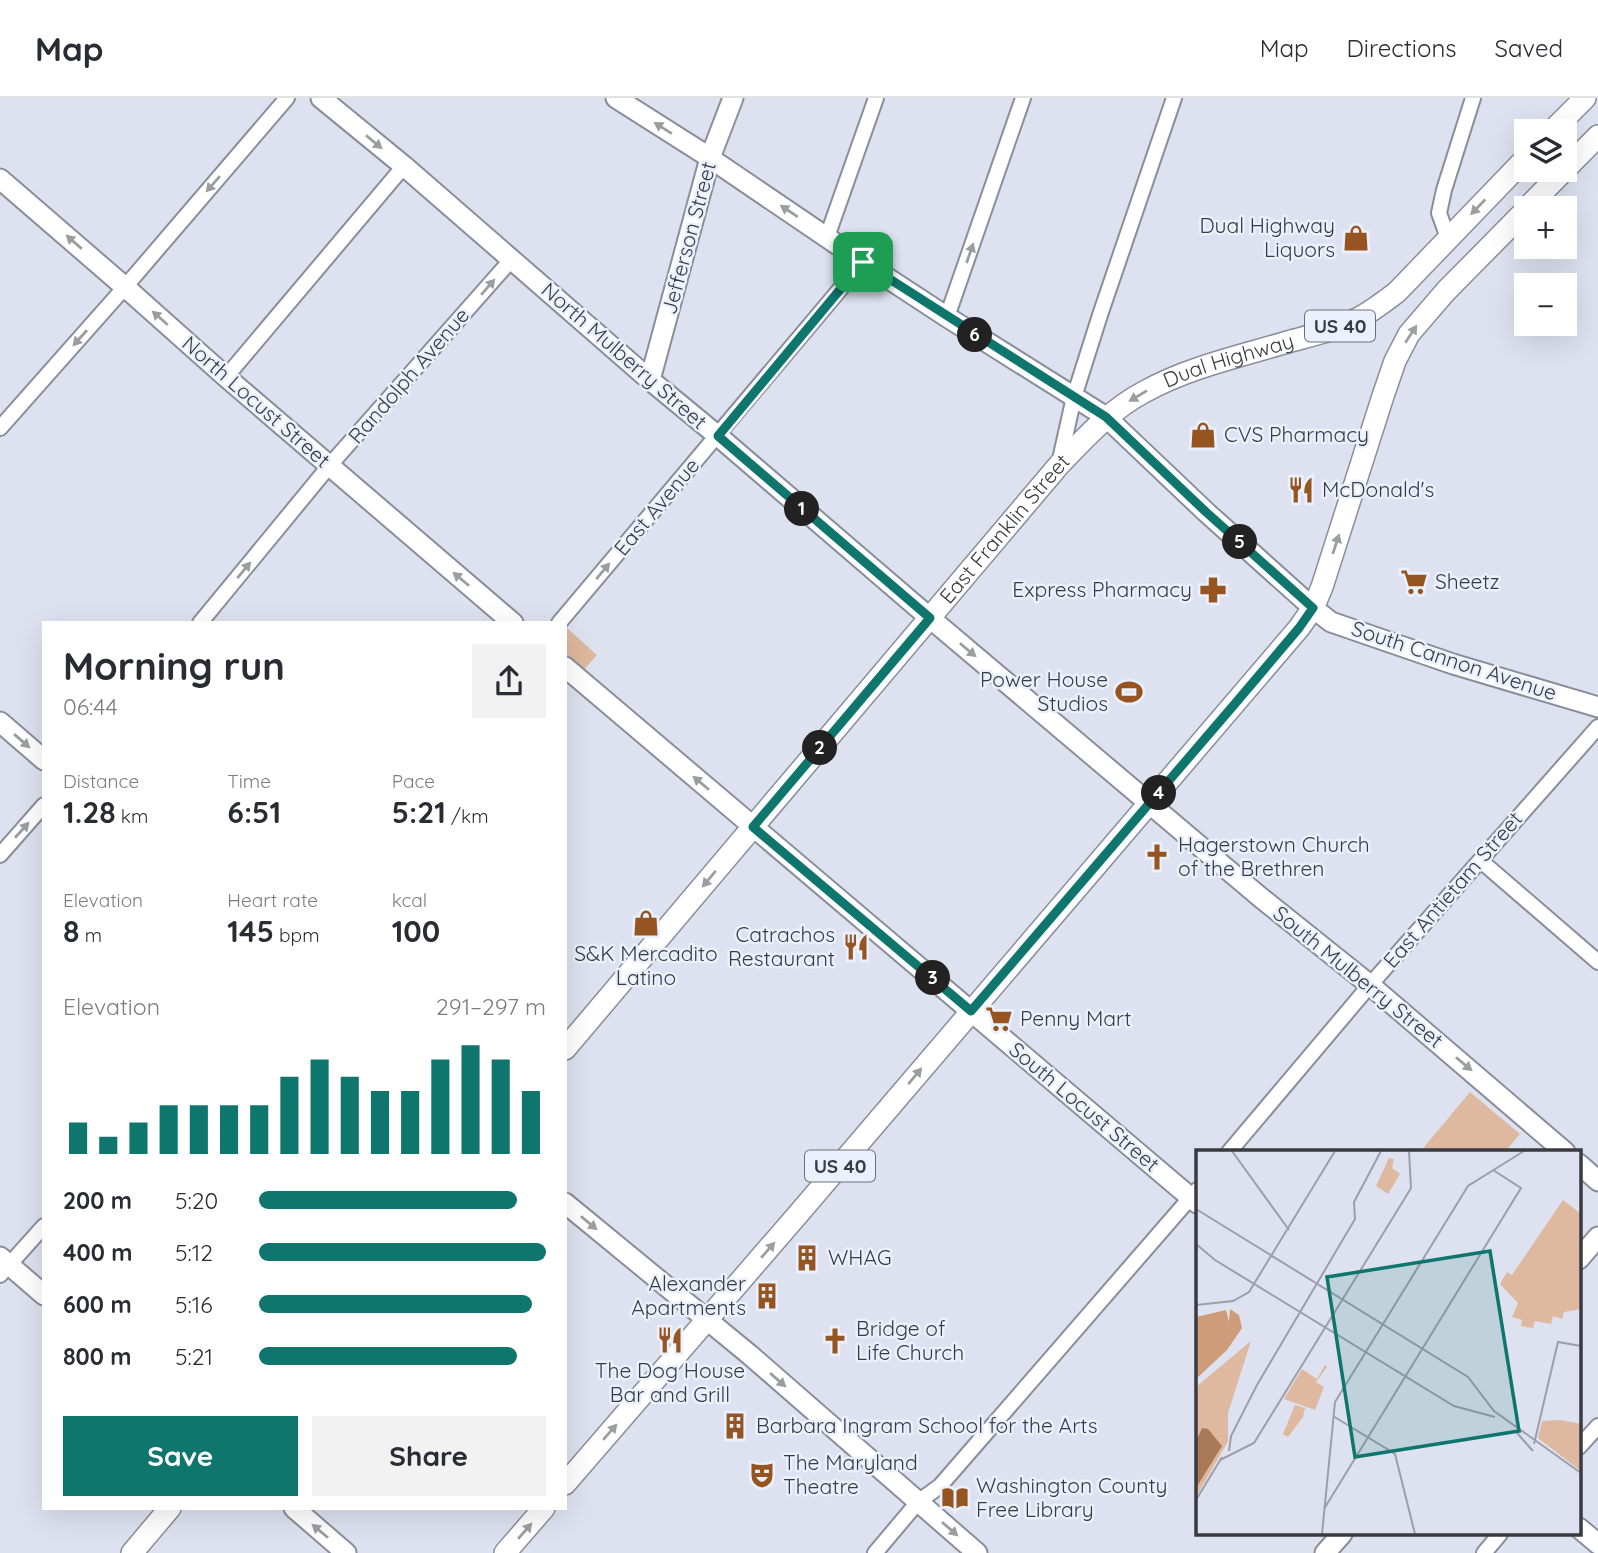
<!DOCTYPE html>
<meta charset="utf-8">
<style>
body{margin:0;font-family:Quicksand,sans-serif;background:#f2f2f3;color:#2b2b33;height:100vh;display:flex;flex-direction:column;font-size:26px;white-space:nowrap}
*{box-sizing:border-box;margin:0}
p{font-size:23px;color:#7c7c81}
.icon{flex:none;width:38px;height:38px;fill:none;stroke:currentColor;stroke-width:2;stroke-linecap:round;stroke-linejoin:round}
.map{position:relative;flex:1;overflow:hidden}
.drawer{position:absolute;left:42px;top:523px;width:525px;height:889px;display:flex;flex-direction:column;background:#fff;border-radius:0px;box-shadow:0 7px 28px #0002}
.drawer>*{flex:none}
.fabs{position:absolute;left:1514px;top:21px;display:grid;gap:14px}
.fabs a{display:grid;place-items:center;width:63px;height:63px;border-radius:0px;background:#fff;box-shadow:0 7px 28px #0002;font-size:35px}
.pin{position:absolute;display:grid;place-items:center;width:60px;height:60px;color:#fff;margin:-30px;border-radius:14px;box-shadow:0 4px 10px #0006}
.km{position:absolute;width:35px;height:35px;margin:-18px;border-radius:50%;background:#222;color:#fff;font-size:19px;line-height:35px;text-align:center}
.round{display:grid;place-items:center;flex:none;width:74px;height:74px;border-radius:0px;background:#f2f2f3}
.head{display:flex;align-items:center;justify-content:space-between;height:119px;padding:0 21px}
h1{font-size:38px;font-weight:700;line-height:52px}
.stats{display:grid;grid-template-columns:repeat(3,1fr);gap:10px;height:119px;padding:7px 21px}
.stats div{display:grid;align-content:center}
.stats b{font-size:30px;font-weight:700}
.stats small{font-size:19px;font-weight:400}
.stats p{font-size:19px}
.chart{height:196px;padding:14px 21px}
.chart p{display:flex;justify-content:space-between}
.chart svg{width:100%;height:126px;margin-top:7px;stroke:#0f766e;stroke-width:6}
.primary-button{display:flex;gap:14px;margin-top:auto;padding:14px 21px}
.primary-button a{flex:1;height:80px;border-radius:0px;background:#0f766e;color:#fff;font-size:28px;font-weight:700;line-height:80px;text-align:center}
.primary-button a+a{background:#f2f2f3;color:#2b2b33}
ul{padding:0 21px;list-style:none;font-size:23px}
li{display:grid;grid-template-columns:112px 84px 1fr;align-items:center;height:52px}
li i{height:18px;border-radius:9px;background:#0f766e}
header{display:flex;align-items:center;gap:42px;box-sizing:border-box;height:98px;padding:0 35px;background:#fff;border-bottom:2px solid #e1e1e2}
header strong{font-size:33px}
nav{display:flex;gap:38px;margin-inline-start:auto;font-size:24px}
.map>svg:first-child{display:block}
.green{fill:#deb89f}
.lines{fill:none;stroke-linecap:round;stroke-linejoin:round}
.street-casing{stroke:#8a8e9a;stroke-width:18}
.secondary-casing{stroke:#8a8e9a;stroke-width:23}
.primary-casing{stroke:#8a8e9a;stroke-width:24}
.street{stroke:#fff;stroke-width:14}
.secondary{stroke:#fff;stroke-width:19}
.primary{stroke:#fff;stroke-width:21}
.oneway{fill:#9c9da0}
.route-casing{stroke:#fff;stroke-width:14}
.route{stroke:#0f766e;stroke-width:9}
.labels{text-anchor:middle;stroke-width:5;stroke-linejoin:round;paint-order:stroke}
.shield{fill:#ebf0fd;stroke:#6e7179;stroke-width:2}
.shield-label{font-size:19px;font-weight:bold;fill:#393b41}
.poi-label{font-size:21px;fill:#393b41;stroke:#ebf0fd;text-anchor:start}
.street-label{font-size:21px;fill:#393b41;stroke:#ebf0fd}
.inset-road{fill:none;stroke:#9c9faa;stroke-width:2}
.view{fill:#0f766e;fill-opacity:0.15;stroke:#0f766e;stroke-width:3.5}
.inset-edge{fill:none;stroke:#393b41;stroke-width:3.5}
</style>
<header>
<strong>Map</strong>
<nav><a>Map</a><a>Directions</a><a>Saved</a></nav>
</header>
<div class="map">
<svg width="1598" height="1455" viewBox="0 0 1598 1455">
<rect width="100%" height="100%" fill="#dee2f0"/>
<path class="green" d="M 567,530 L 597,557 L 583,573 L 565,557 L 565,532 Z
M 1470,994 L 1520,1036 L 1505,1054 L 1420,1054 Z"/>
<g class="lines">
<g class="street-casing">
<path id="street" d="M 827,139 L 876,0
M 1448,140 L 1439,115 L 1444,92 L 1473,0
M 947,219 L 1023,0
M 226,279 L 404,68
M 0,330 L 125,189 L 287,0
M 1059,366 L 1074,299 L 1100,217 L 1174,0
M 200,525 L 330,367 L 512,161
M 559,525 L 863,164
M 0,757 L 44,707
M 1481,763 L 1598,864
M 1229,1054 L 1370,887 L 1598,629
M 0,1177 L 44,1128
M 1579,1349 L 1598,1328
M 875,1455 L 918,1404 L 940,1388 L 1197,1092
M 1484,1455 L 1500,1436"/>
</g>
<g class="secondary-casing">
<path id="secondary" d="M 321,0 L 404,68 L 650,282 L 718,338 L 930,520 L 1260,799 L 1370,887 L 1565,1054
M 616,0 L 701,54 L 863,164 L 947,219 L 1106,319 L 1206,414 L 1313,510 L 1331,524 L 1453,566 L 1598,609
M 0,81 L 125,189 L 226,279 L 513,525
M 650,282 L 710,60 L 733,0
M 565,569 L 1197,1105
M 0,624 L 44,662
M 1579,1066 L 1598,1083
M 565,1105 L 750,1257 L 977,1455
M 0,1159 L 44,1197
M 1579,1161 L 1598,1139
M 294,1410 L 346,1455
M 1579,1430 L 1598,1446
M 1325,1455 L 1342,1436"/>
</g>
<g class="primary-casing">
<g id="primary">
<path d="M 1552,33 L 1585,0"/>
<path d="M 1527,110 L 1598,38"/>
<path id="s1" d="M 565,951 L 1059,367 C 1085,340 1110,312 1144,294 C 1189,269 1241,258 1291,243 C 1313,237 1336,232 1357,221 C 1371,214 1384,204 1397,194 L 1526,60"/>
<path d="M 565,1386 L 800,1114 L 1299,530 L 1313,510 L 1322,489 L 1383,298 L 1395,263 L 1409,236 L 1446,193 L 1526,112"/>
<path d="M 132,1455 L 170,1410"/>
<path d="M 505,1455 L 544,1410"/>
</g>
</g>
<use href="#street" class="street"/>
<use href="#secondary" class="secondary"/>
<use href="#primary" class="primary"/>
</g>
<defs><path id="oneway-solid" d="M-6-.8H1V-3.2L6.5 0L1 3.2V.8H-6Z" transform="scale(1.75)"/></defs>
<g class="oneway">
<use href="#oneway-solid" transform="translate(663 30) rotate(-148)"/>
<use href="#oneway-solid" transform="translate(374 44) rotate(40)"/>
<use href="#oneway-solid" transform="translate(213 86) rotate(131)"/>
<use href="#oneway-solid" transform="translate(1478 109) rotate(134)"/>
<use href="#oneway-solid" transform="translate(789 113) rotate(-146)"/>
<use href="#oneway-solid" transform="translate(74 144) rotate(-139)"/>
<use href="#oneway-solid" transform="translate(970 155) rotate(-71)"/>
<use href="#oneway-solid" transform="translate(488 189) rotate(-49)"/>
<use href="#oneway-solid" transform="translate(160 220) rotate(-138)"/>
<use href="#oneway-solid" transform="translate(1411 236) rotate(-57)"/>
<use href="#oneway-solid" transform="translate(80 240) rotate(132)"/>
<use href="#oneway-solid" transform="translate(1138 298) rotate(149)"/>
<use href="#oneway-solid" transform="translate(1336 446) rotate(-72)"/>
<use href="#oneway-solid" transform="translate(244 472) rotate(-50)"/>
<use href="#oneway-solid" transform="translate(603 473) rotate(-50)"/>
<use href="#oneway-solid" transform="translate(461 481) rotate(-140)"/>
<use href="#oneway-solid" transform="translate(968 552) rotate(40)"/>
<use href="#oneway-solid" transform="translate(22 643) rotate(41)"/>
<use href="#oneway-solid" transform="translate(701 685) rotate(-140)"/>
<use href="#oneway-solid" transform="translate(22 732) rotate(-48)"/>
<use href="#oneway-solid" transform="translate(709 781) rotate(130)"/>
<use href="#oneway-solid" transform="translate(1464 966) rotate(40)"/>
<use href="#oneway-solid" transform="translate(915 978) rotate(-50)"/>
<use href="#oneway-solid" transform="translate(589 1125) rotate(40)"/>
<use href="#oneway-solid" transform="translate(768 1152) rotate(-49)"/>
<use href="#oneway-solid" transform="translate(778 1282) rotate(41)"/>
<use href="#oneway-solid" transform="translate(610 1334) rotate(-49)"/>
<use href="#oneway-solid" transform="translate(950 1431) rotate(41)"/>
<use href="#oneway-solid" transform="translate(320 1433) rotate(-140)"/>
<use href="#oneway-solid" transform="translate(525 1433) rotate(-49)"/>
</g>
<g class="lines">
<g class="route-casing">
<path id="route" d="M 863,164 L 1106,319 L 1206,414 L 1313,510 L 1299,530 L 1233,608 L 971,913 L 753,729 L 930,520 L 718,338 Z"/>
</g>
<use href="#route" class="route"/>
</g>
<defs>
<g id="shop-bare" transform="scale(2.1)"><path d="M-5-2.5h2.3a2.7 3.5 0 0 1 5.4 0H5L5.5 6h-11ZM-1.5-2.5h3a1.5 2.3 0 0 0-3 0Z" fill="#955420" stroke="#ebf0fd" stroke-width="2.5" paint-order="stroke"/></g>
<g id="restaurant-bare" transform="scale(2.1)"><path d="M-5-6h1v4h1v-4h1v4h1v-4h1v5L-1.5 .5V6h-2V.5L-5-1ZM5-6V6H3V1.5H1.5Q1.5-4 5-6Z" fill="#955420" stroke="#ebf0fd" stroke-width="2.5" paint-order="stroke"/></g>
<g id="supermarket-bare" transform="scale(2.1)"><path d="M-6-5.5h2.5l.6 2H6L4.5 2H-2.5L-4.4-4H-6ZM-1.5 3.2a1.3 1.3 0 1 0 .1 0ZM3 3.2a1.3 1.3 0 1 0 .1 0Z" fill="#955420" stroke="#ebf0fd" stroke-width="2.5" paint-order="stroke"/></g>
<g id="pharmacy-bare" transform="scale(2.1)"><path d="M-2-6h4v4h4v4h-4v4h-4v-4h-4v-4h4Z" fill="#955420" stroke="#ebf0fd" stroke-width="2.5" paint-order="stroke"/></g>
<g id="stadium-bare" transform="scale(2.1)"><path d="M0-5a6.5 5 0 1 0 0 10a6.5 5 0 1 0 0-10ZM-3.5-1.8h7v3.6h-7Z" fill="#955420" stroke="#ebf0fd" stroke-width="2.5" paint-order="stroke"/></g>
<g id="church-bare" transform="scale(2.1)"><path d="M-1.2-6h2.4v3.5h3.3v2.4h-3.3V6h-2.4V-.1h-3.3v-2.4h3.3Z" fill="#955420" stroke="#ebf0fd" stroke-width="2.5" paint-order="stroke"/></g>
<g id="building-bare" transform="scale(2.1)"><path d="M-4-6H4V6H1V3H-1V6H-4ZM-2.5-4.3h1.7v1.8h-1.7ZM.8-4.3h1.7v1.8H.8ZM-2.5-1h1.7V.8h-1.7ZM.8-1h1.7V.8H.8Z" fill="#955420" stroke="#ebf0fd" stroke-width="2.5" paint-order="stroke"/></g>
<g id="theatre-bare" transform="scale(2.1)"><path d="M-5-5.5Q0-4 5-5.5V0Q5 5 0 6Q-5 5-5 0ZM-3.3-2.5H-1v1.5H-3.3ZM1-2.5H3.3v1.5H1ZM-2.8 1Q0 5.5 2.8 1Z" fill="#955420" stroke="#ebf0fd" stroke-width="2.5" paint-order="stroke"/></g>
<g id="library-bare" transform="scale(2.1)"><path d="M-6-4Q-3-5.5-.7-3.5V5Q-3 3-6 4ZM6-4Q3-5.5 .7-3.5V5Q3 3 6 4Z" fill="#955420" stroke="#ebf0fd" stroke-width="2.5" paint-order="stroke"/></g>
</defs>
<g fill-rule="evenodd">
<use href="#shop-bare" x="1356" y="140"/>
<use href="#shop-bare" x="1203" y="337"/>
<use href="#restaurant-bare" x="1301" y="392"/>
<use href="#supermarket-bare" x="1414" y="484"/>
<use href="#pharmacy-bare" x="1213" y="492"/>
<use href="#stadium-bare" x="1129" y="594"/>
<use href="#church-bare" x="1157" y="759"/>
<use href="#shop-bare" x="646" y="825"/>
<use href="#restaurant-bare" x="856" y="849"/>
<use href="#supermarket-bare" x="999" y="921"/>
<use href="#building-bare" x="807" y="1160"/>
<use href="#building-bare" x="767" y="1198"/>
<use href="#restaurant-bare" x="670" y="1242"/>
<use href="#church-bare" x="835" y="1243"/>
<use href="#building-bare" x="735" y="1328"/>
<use href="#theatre-bare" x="762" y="1377"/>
<use href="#library-bare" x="955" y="1400"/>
</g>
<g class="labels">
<g class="shield">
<rect x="1305" y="212.5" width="70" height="31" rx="5"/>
<rect x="805" y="1052.5" width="70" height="31" rx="5"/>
</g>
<g class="shield-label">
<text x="1340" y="235">US 40</text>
<text x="840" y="1075">US 40</text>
</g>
<g class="poi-label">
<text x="1335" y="135" text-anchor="end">Dual Highway<tspan x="1335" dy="24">Liquors</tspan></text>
<text x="1224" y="344">CVS Pharmacy</text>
<text x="1322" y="399">McDonald's</text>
<text x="1435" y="491">Sheetz</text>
<text x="1192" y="499" text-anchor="end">Express Pharmacy</text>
<text x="1108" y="589" text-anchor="end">Power House<tspan x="1108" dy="24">Studios</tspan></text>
<text x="1178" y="754">Hagerstown Church<tspan x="1178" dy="24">of the Brethren</tspan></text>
<text x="835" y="844" text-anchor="end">Catrachos<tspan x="835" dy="24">Restaurant</tspan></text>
<text x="646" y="863" text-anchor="middle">S&amp;K Mercadito<tspan x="646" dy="24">Latino</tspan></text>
<text x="1020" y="928">Penny Mart</text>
<text x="828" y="1167">WHAG</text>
<text x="746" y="1193" text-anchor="end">Alexander<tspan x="746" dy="24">Apartments</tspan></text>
<text x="856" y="1238">Bridge of<tspan x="856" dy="24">Life Church</tspan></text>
<text x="670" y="1280" text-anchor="middle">The Dog House<tspan x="670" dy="24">Bar and Grill</tspan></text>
<text x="756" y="1335">Barbara Ingram School for the Arts</text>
<text x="783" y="1372">The Maryland<tspan x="783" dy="24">Theatre</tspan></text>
<text x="976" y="1395">Washington County<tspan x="976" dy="24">Free Library</tspan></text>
</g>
<g class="street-label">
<text transform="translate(689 140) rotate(-75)" y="7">Jefferson Street</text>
<text transform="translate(624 258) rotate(41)" y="7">North Mulberry Street</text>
<text dy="7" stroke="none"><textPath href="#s1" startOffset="968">Dual Highway</textPath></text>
<text transform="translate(409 278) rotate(-49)" y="7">Randolph Avenue</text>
<text transform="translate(256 304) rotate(41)" y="7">North Locust Street</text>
<text transform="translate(657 409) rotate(-50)" y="7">East Avenue</text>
<text dy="7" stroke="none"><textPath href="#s1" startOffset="681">East Franklin Street</textPath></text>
<text transform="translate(1454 563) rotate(18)" y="7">South Cannon Avenue</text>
<text transform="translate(1453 792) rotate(-49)" y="7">East Antietam Street</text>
<text transform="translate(1358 879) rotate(39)" y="7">South Mulberry Street</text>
<text transform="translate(1084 1009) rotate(40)" y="7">South Locust Street</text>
</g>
</g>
<g transform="translate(1196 1052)">
<rect width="385" height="385" fill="#dee2f0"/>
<path d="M 193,8 L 198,9 L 196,18 L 204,24 L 192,44 L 180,36 ZM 367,50 L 385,64 L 385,159 L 368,162 L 366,169 L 357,166 L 355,174 L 339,171 L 337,178 L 325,176 L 326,170 L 316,167 L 322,153 L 304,134 L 311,122 L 316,125 ZM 55,191 L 32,263 L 32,291 L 0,347 L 0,237 ZM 129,215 L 131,217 L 120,232 L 128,237 L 119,260 L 88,249 L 106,219 L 121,229 ZM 99,255 L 109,258 L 107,267 L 92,287 L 87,284 ZM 364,270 L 385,274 L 385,321 L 342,288 L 346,271 Z" fill="#deb89f"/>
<path d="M 34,159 L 43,165 L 46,178 L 31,200 L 0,229 L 0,167 L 30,160 L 33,172 Z" fill="#cf9c7a"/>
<path d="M 6,278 L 12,279 L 26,296 L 0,338 L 0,291 Z" fill="#aa7958"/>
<path class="inset-road" d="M 36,1 L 93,80M 0,59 L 272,227 L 298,261 L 385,323M 0,94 L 19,110 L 258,256 L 299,267M 0,155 L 37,151 L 53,142 L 139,1M 137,266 L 199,304 L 219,384M 321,283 L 337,301M 338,294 L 362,192 L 385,196M 33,301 L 35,286 L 61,235 L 159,69 L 158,52 L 185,1M 24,310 L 58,293 L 209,48 L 215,38 L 213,1M 0,350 L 26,307M 128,359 L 325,38 L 297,20M 126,384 L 139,252 L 272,36 L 328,1"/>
<path class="view" d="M 294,101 L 323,281 L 159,307 L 131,127 Z"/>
<rect width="385" height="385" class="inset-edge"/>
</g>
</svg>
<div class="fabs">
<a><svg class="icon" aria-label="layers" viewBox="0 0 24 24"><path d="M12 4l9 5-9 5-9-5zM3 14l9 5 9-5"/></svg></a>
<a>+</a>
<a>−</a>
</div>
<div class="pin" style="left:863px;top:164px;background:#1e9e55"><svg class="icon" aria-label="arrive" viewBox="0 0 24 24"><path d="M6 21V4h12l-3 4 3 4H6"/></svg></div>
<b class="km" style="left:802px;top:411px">1</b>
<b class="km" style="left:820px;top:650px">2</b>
<b class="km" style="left:933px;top:880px">3</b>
<b class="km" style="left:1159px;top:695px">4</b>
<b class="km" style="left:1240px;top:444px">5</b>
<b class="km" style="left:975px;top:237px">6</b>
<section class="drawer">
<div class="head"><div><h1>Morning run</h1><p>06:44</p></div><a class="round"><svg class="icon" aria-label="share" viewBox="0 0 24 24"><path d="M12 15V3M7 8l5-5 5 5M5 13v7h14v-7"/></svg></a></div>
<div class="stats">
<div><p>Distance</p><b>1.28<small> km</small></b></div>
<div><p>Time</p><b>6:51</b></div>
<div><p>Pace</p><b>5:21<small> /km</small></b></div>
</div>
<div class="stats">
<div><p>Elevation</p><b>8<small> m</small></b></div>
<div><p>Heart rate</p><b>145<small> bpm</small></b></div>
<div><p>kcal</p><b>100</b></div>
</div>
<div class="chart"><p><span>Elevation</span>291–297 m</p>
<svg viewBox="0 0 160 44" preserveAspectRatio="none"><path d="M5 44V33M15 44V38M25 44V33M35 44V27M45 44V27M55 44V27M65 44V27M75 44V17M85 44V11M95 44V17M105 44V22M115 44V22M125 44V11M135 44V6M145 44V11M155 44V22"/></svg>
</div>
<ul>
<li><b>200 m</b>5:20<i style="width:90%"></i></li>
<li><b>400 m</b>5:12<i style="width:100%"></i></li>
<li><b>600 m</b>5:16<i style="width:95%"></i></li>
<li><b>800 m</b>5:21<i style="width:90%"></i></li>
</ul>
<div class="primary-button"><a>Save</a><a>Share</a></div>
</section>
</div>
